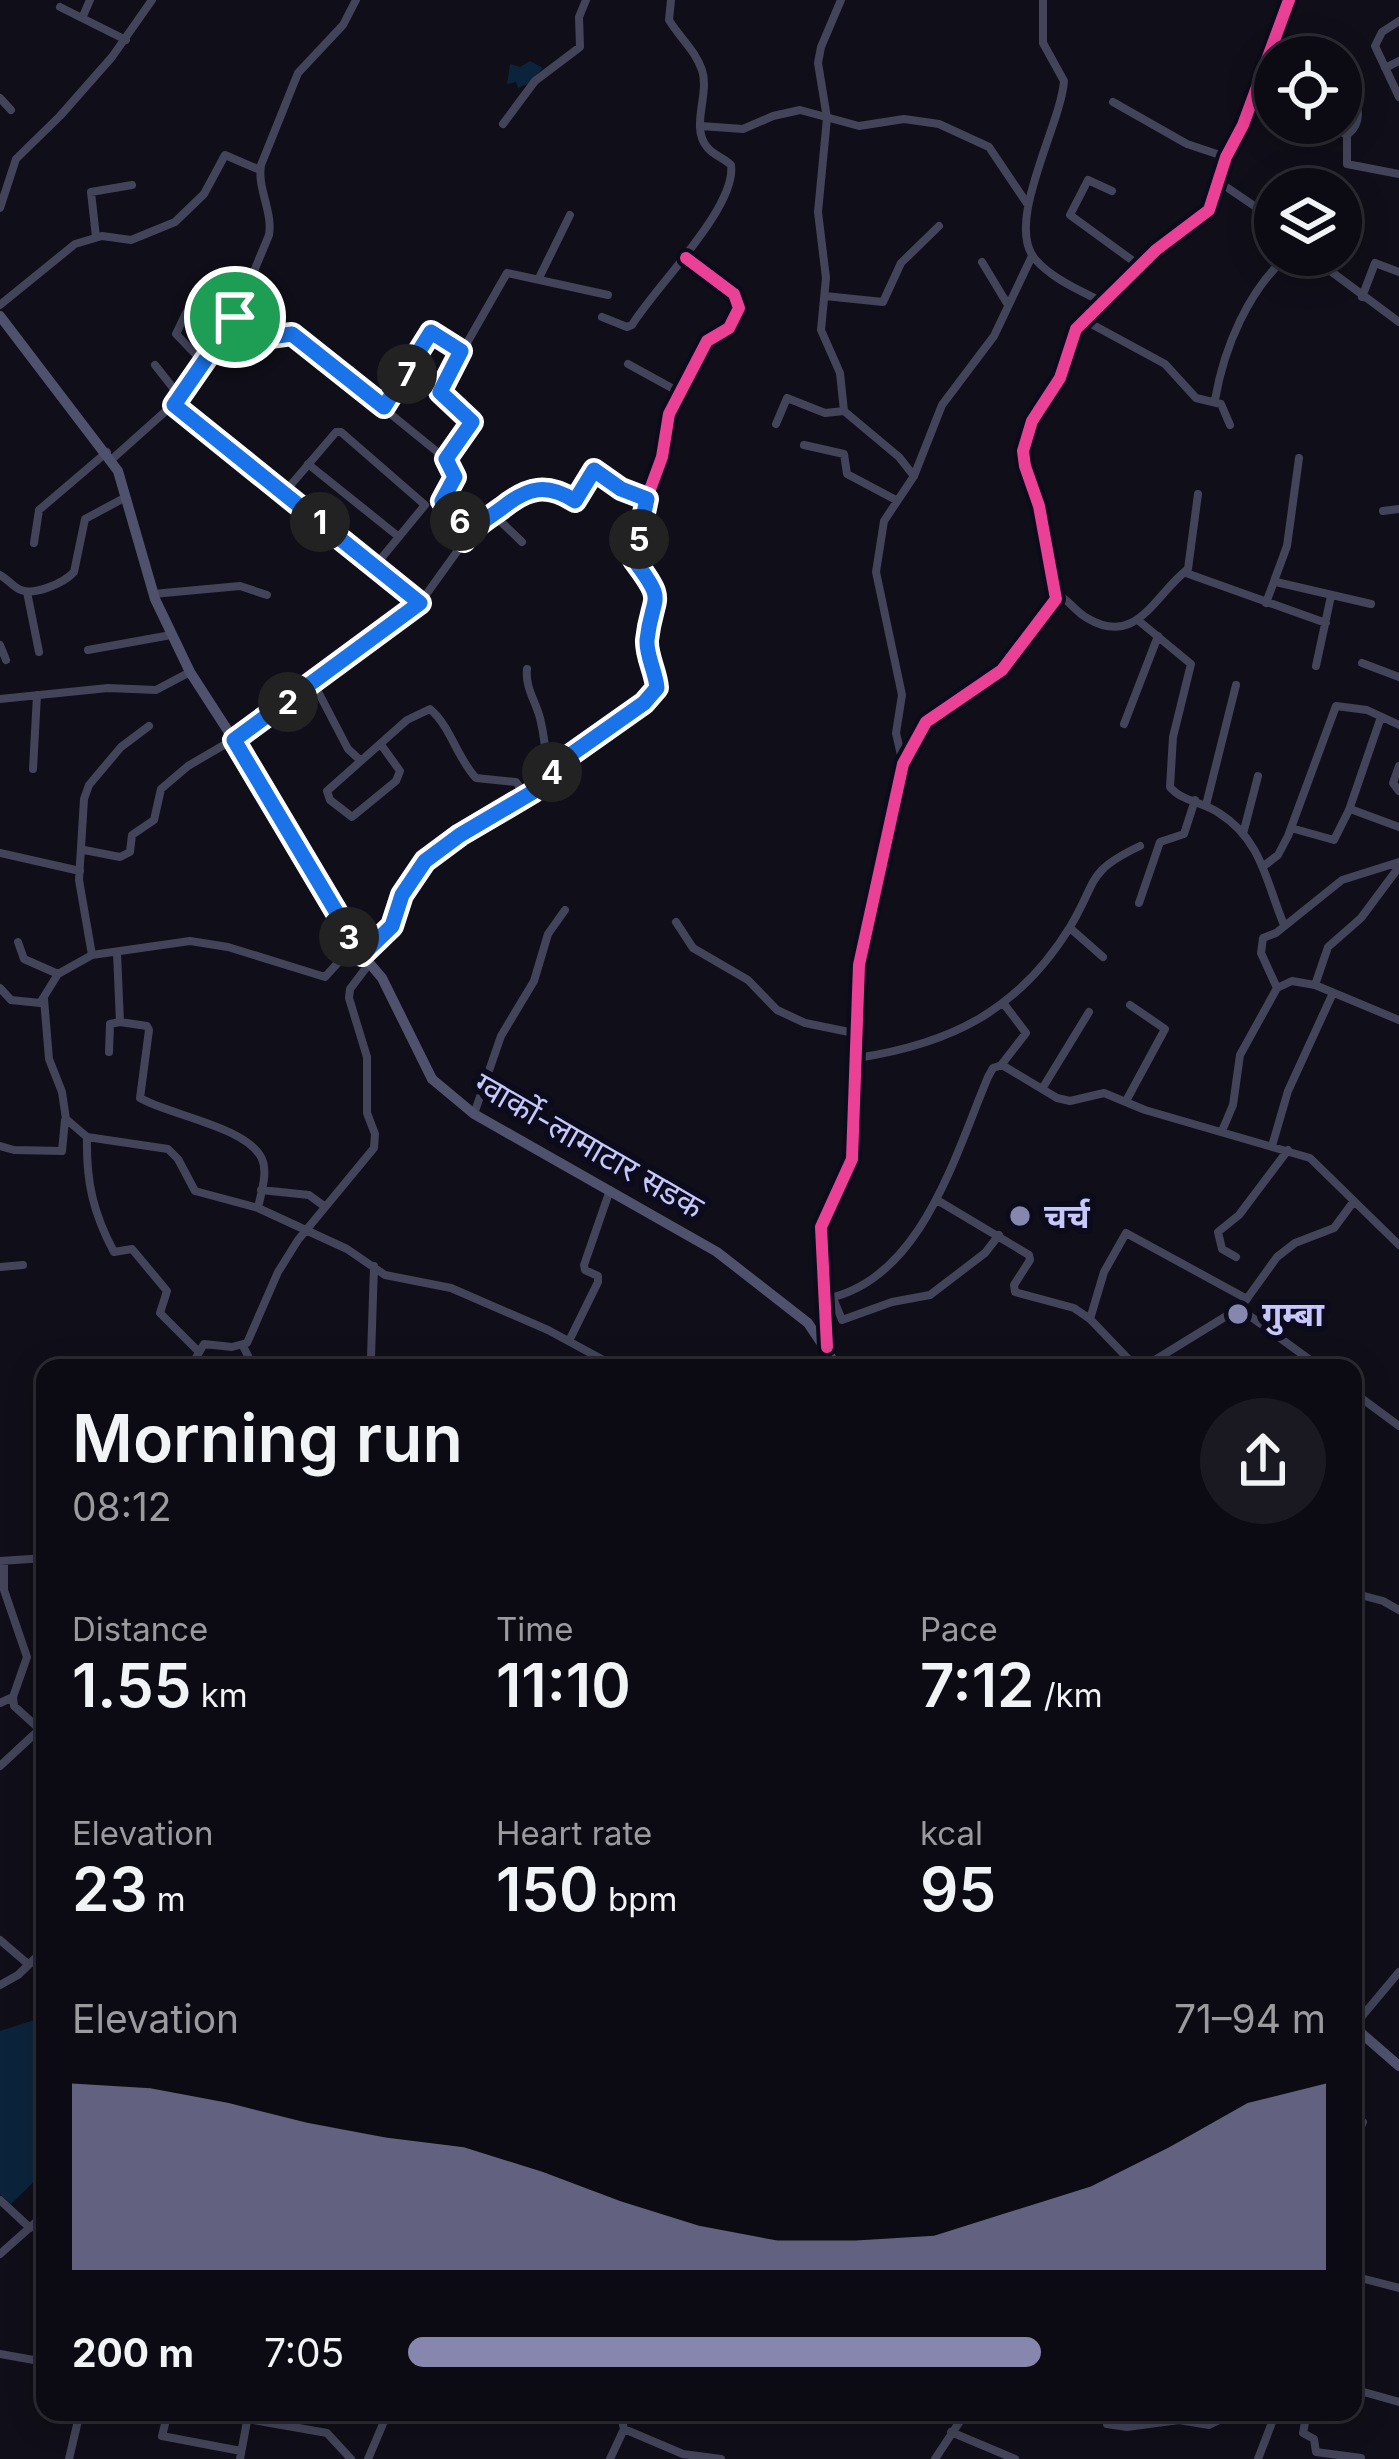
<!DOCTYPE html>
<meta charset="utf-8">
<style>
body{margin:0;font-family:Inter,"Noto Sans Devanagari",sans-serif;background:#1a1820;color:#f1f3f6;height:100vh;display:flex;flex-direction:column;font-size:45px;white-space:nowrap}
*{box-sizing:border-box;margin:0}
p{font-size:39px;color:#9a9a9f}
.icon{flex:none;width:66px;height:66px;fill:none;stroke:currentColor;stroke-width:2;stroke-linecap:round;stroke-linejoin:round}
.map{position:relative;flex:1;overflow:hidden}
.details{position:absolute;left:36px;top:1359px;width:1326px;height:1062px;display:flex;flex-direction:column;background:#0c0a12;border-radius:24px;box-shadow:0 6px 30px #0003,0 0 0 3px #2c2b32}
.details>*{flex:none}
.buttons{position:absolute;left:1254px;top:36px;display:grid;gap:24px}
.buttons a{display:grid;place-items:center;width:108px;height:108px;border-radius:50%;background:#0c0a12;box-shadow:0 6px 30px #0003,0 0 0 3px #2c2b32;font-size:60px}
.pin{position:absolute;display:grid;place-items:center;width:102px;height:102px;color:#fff;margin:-51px;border:6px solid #fff;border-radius:50%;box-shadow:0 3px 12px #0007}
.km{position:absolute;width:60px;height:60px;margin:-30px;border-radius:50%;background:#222;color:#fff;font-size:33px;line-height:60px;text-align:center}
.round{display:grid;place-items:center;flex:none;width:126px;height:126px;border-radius:63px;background:#1a1820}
.overview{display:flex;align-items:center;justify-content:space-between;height:204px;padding:0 36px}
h1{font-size:66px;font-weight:600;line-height:90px}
.figures{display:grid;grid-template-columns:repeat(3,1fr);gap:18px;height:204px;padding:12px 36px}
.figures div{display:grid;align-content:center}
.figures b{font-size:60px;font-weight:600}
.figures small{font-size:33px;font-weight:400}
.figures p{font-size:33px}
.chart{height:336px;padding:24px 36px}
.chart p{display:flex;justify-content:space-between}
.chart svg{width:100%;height:216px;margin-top:12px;fill:#8786ae;opacity:.7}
ul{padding:0 36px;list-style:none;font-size:39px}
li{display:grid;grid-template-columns:192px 144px 1fr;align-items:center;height:90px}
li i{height:30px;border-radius:15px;background:#8786ae}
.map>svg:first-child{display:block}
.water{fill:#0c243b}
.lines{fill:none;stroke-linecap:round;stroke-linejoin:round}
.minor{stroke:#434459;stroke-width:8}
.tertiary{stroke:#434459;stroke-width:9}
.secondary{stroke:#50516c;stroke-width:10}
.cycleway-casing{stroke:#0c0b1b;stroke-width:20}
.cycleway{stroke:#ea4096;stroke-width:12}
.route-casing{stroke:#fff;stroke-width:24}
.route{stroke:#1a73e8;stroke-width:15}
.poi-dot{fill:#8786ae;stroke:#0c0b1b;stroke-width:4.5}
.labels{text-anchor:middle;stroke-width:12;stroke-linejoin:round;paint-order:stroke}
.street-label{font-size:33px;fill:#c7c7fe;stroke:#0c0b1b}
.poi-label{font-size:33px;font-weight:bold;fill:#c7c7fe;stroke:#0c0b1b;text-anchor:start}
</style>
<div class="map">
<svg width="1399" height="2459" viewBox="0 0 1399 2459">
<rect width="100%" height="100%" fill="#100e18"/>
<path class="water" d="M 530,61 L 543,68 L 529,83 L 518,88 L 516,82 L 507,84 L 510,64 L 520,67 Z
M 45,1996 L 45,2171 L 11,2204 L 0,2194 L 0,2031 L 34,2020 Z"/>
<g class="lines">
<path class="minor" d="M 841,0 L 821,47 L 818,63 L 827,118 L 818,212 L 826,278 L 821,330 L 840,373 L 844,411 L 899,457 L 914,476
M 1043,0 L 1043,43 L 1064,81 C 1061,125 1004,223 1035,259 C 1053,280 1082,291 1106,304
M 60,7 L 126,40
M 83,16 L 90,0
M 1399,21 L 1382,32 L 1375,46 L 1399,97
M 1385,68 L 1399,61
M 1341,86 C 1359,98 1365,121 1347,135
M 1258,88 L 1275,97
M 0,98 L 11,110
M 1113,102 L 1187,144 L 1226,157
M 1326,123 L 1347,135 L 1347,164 L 1399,174
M 503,124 L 535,81 L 580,47 L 579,17 L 586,0
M 701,126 L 743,129 L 773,116 L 800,110 L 859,126 L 904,119 L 939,124 L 989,147 L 1028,205
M 1219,182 L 1275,220
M 1112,191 L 1088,180 L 1070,215 L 1140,266
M 0,208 L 16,159 L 60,116 L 112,57 L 152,0
M 96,237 L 91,192 L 132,185
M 1309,255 L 1399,322
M 982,262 L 1008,305
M 539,278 L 570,215
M 825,296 L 883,302 L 901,263 L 939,226
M 1362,297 L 1375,263 L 1399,272
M 0,305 L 75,244 L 102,236 L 131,240 L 175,222 L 204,194 L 225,155 L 260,170
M 186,313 L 176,334 L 205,364
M 235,317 L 270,337 L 292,334 L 446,459 L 455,477 L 442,501 L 460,521 L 464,541
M 602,317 L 627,327 L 632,325 C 656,286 737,207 731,165 C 724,158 713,155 707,147 C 690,127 710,94 702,70 C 695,50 680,38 669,20 L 671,0
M 1084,320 L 1165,364 L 1196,398 L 1221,404 L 1230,425
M 628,364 L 679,392
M 155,365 L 181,398
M 1215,400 C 1224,347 1248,291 1288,255
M 174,405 L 420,603
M 384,407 L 431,332 L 461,351
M 776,424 L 787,398 L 825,413 L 844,411
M 804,445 L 844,454 L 847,474 L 896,500
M 446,459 L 472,422 L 440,390 L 507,273 L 608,295
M 111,460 L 186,393 L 235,317 L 269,235 C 273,211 257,189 261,165 L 298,73 L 343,25 L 356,0
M 308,464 L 399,537
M 283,494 L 336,432 L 341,432 L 425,505 L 375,566
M 1383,511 L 1399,509
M 494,515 L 522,542
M 34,543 L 39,510 L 107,452
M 1186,573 L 1326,623
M 0,575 C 6,578 11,584 17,588 C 31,598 64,583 74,572 L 85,519 L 126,497
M 1276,582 L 1371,604
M 27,592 L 39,652
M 153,594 L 240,586 L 267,595
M 1057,594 C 1069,600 1075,611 1087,618 C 1137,648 1154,595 1188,569 L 1198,494
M 1266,603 L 1287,546 L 1299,458
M 1139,621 L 1191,664 L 1173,737 L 1170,787 C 1181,801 1203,802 1219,813 C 1262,840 1266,882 1284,925
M 0,645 L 6,660
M 88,650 L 171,635
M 1362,663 L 1399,677
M 1316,666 L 1331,596
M 527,669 C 525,687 535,700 540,718 C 545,739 547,759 546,780
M 313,682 L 348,749 L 360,760
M 0,699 L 108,688 L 156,690 L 190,672
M 1124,724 L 1158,636
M 382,746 L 400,771 L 396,781 L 352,817 L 330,800 L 327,791 L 407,720 L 430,709 C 451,727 457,758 476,778 L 516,782 L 526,796
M 903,764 L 896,733 L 902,695 L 876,572 L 884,521 L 914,476 L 942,405 L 994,336 L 1032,256
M 1399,766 L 1393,783 L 1399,791
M 33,769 L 37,695
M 1206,805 L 1236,685
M 1349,810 L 1381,717
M 1291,828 L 1334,840 L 1349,810 L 1353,810 L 1399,827
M 1243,834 L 1258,776
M 84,850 L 120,857 L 130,852 L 132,835 L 154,820 L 161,789 L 188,766 L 253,728 L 353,649 L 420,603 L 479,521 L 523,492 L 543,487 L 575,501 L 594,469 L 621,489 L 647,499
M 0,853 L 80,871
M 1265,865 L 1278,855 L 1288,836 L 1336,706 L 1367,710 L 1399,725
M 1139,903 L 1160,842 L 1184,834 L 1195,800
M 676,922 L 693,948 L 748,980 L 777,1010 L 805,1023 L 854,1033
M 1070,928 L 1103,957
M 18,942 L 24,959 L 58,974
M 117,953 L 120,1022 L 147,1026 L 149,1030 L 140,1098 C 169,1115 248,1127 262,1159 C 268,1173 261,1193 258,1208
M 363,954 L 392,926 L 402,895 L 425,861 L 460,835 L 533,792 L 559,763 L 644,703 L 657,688 C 656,672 646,655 648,640 C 652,593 668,605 634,559 L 648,495 L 662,457 L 669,414 L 707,341 L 729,328 L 739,308 L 734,294 L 686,258
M 92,955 L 79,880 L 84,799 L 89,785 L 121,747 L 149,726
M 1315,985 L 1328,947 L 1361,918 L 1399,867
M 0,988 L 11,1000 L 40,1003 L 58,974 L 92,955 L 190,941 L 228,947 L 325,977 L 354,945
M 1277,988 L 1261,953 L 1263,938 L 1276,933 L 1342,880 L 1399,862
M 44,999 L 49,1059 L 62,1092 L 66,1119 L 87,1137 L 168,1149 L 178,1159 L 195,1191 L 258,1208 L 347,1249 L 385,1275 L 451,1288 L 548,1330 L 618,1368
M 109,1052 L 110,1024 L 120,1022
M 857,1058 C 951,1044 1019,1010 1070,927 C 1098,881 1085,872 1140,846
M 1002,1064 L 1026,1033 L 1004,1004
M 1042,1089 L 1089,1012
M 1126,1101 L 1165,1029 L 1130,1005
M 474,1114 L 501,1036 L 534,981 L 548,934 L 565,910
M 1222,1131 L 1233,1105 L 1240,1055 L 1277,988 L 1292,981 L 1315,985 L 1399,1020
M 87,1137 C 86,1181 93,1213 114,1252 L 132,1249 L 167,1291 L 160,1313 L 197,1350
M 0,1146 L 14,1150 L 62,1151 L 65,1120
M 1272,1146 L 1288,1091 L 1333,993
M 261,1190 L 309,1195 L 324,1206
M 937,1200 L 1029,1255 L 1030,1260 L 1014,1285 L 1015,1292 L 1074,1308 L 1090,1319 L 1137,1368
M 1236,1257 L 1222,1249 L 1218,1232 L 1239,1215 L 1288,1150
M 0,1267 L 23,1265
M 833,1298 L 842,1320 L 892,1302 L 930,1295 L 985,1253 L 999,1235
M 825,1299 C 921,1281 955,1155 988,1077 L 993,1068 L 1002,1065 L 1057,1098 L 1070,1101 L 1104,1093 L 1145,1110 L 1310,1158 L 1399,1245
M 1239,1308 L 1321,1368
M 1090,1319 L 1104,1272 L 1126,1233 L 1247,1299
M 569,1341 L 598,1282 L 598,1276 L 585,1270 L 584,1265 L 610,1190
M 243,1346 L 253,1366
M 371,1357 L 374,1266
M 190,1368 L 204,1344 L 232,1347 L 247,1343 L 278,1272 L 298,1240 L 374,1148 L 375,1134 L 367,1113 L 367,1057 L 349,998 L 350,989 L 369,964
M 1142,1368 L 1241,1307 L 1277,1257 L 1295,1243 L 1334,1228 L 1354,1201
M 1353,1392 L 1399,1426
M 0,1561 L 45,1558
M 4,1562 L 4,1590 L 27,1657 L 13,1697 L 14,1706 L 45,1734
M 1353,1593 L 1383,1601 L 1399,1610
M 0,1703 L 13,1697
M 0,1766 L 40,1729
M 0,1940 L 28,1964
M 1353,1971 L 1357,1965
M 0,1985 L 18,1975 L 45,1949
M 1353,2027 L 1399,1972
M 1353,2115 L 1363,2122 L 1353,2143
M 1353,2188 L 1359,2192
M 0,2200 L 30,2228
M 0,2254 L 45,2214
M 1353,2276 L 1399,2288
M 0,2354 L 45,2362
M 1353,2389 L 1399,2402
M 168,2412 L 162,2436 L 241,2451
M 208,2412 L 327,2433 L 351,2459
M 620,2412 L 624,2429 L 683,2454 L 721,2459
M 1179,2412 L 1179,2420 L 1209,2425 L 1236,2412
M 1307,2412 L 1303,2433 L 1314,2439 L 1316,2452 L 1361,2458
M 1107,2424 L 1127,2427 L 1179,2420
M 951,2432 L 1015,2459
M 69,2459 L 80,2412
M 240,2459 L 247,2421
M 368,2459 L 388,2412
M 610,2459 L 624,2429
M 935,2459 L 966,2412
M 1258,2459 L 1276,2412"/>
<path class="tertiary" d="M 827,1347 L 821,1227 L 852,1159 L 859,965 L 903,764 L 926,722 L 1002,670 L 1056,599 L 1039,506 L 1025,466 L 1023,451 L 1032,421 L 1060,378 L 1076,329 L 1156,250 L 1209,210 L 1226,157 L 1243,125 L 1289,0"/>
<path class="secondary" d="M 0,316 L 118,471 L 155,599 L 190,672 L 272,799 L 354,945 L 382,978 L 432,1079 L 474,1114 L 717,1252 L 808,1323 L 838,1368
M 1353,2026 L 1399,2066"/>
<g class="cycleway-casing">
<path id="cycleway" d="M 362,955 L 392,926 L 402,895 L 425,861 L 460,835 L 533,792 L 559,763 L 644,703 L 657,688 C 656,672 646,655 648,640 C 652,593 668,605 634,559 L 648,495 L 662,457 L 669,414 L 707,341 L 729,328 L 739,308 L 734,294 L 686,258
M 827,1347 L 821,1227 L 852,1159 L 859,965 L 903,764 L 926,722 L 1002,670 L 1056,599 L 1039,506 L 1025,466 L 1023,451 L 1032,421 L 1060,378 L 1076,329 L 1156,250 L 1209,210 L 1226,157 L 1243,125 L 1289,0"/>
</g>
<use href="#cycleway" class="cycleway"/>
</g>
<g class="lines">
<g class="route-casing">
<path id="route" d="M 235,317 L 270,337 L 292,334 L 384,407 L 431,332 L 461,351 L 440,392 L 472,422 L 446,459 L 455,477 L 442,501 L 460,521 L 464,541 C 475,525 487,519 502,508 C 528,487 547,483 575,501 L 594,470 L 621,489 L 647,499 L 634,560 C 668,605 652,593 647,640 C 646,656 656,672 657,688 L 644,703 L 559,763 L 533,792 L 460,835 L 425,861 L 402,895 L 392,926 L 362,955 L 234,740 L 420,603 L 174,405 Z"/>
</g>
<use href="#route" class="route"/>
</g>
<g class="poi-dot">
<circle cx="1020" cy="1216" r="12"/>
<circle cx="1238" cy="1314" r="12"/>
</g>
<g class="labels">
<g class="street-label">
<text transform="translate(589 1145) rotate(30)" y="12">ग्वार्को-लामाटार सडक</text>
</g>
<g class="poi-label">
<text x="1044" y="1228">चर्च</text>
<text x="1262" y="1326">गुम्बा</text>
</g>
</g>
</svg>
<div class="buttons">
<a><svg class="icon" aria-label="locate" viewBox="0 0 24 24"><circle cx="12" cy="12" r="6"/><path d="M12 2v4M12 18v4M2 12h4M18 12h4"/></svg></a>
<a><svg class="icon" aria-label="layers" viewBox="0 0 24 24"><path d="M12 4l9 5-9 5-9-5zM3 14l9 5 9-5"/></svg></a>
</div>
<div class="pin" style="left:235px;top:317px;background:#1e9e55"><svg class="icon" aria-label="arrive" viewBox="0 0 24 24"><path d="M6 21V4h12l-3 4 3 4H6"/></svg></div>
<b class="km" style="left:320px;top:522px">1</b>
<b class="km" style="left:288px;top:702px">2</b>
<b class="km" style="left:349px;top:937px">3</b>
<b class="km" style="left:552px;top:772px">4</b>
<b class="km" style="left:639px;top:539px">5</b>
<b class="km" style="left:460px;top:521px">6</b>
<b class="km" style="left:407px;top:374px">7</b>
<section class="details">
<div class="overview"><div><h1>Morning run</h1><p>08:12</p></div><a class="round"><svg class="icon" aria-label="share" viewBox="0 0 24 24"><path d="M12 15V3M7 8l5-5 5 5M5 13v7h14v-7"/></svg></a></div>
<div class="figures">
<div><p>Distance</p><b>1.55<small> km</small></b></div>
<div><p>Time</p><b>11:10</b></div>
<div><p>Pace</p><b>7:12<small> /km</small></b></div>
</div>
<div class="figures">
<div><p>Elevation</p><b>23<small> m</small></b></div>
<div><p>Heart rate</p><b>150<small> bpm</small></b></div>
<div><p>kcal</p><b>95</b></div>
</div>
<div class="chart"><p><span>Elevation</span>71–94 m</p>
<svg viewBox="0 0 160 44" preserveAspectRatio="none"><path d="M0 44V6L10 7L20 10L30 14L40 17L50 19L60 24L70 30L80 35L90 38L100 38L110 37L120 32L130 27L140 19L150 10L160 6V44z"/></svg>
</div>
<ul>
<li><b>200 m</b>7:05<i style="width:69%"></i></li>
</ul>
</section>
</div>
